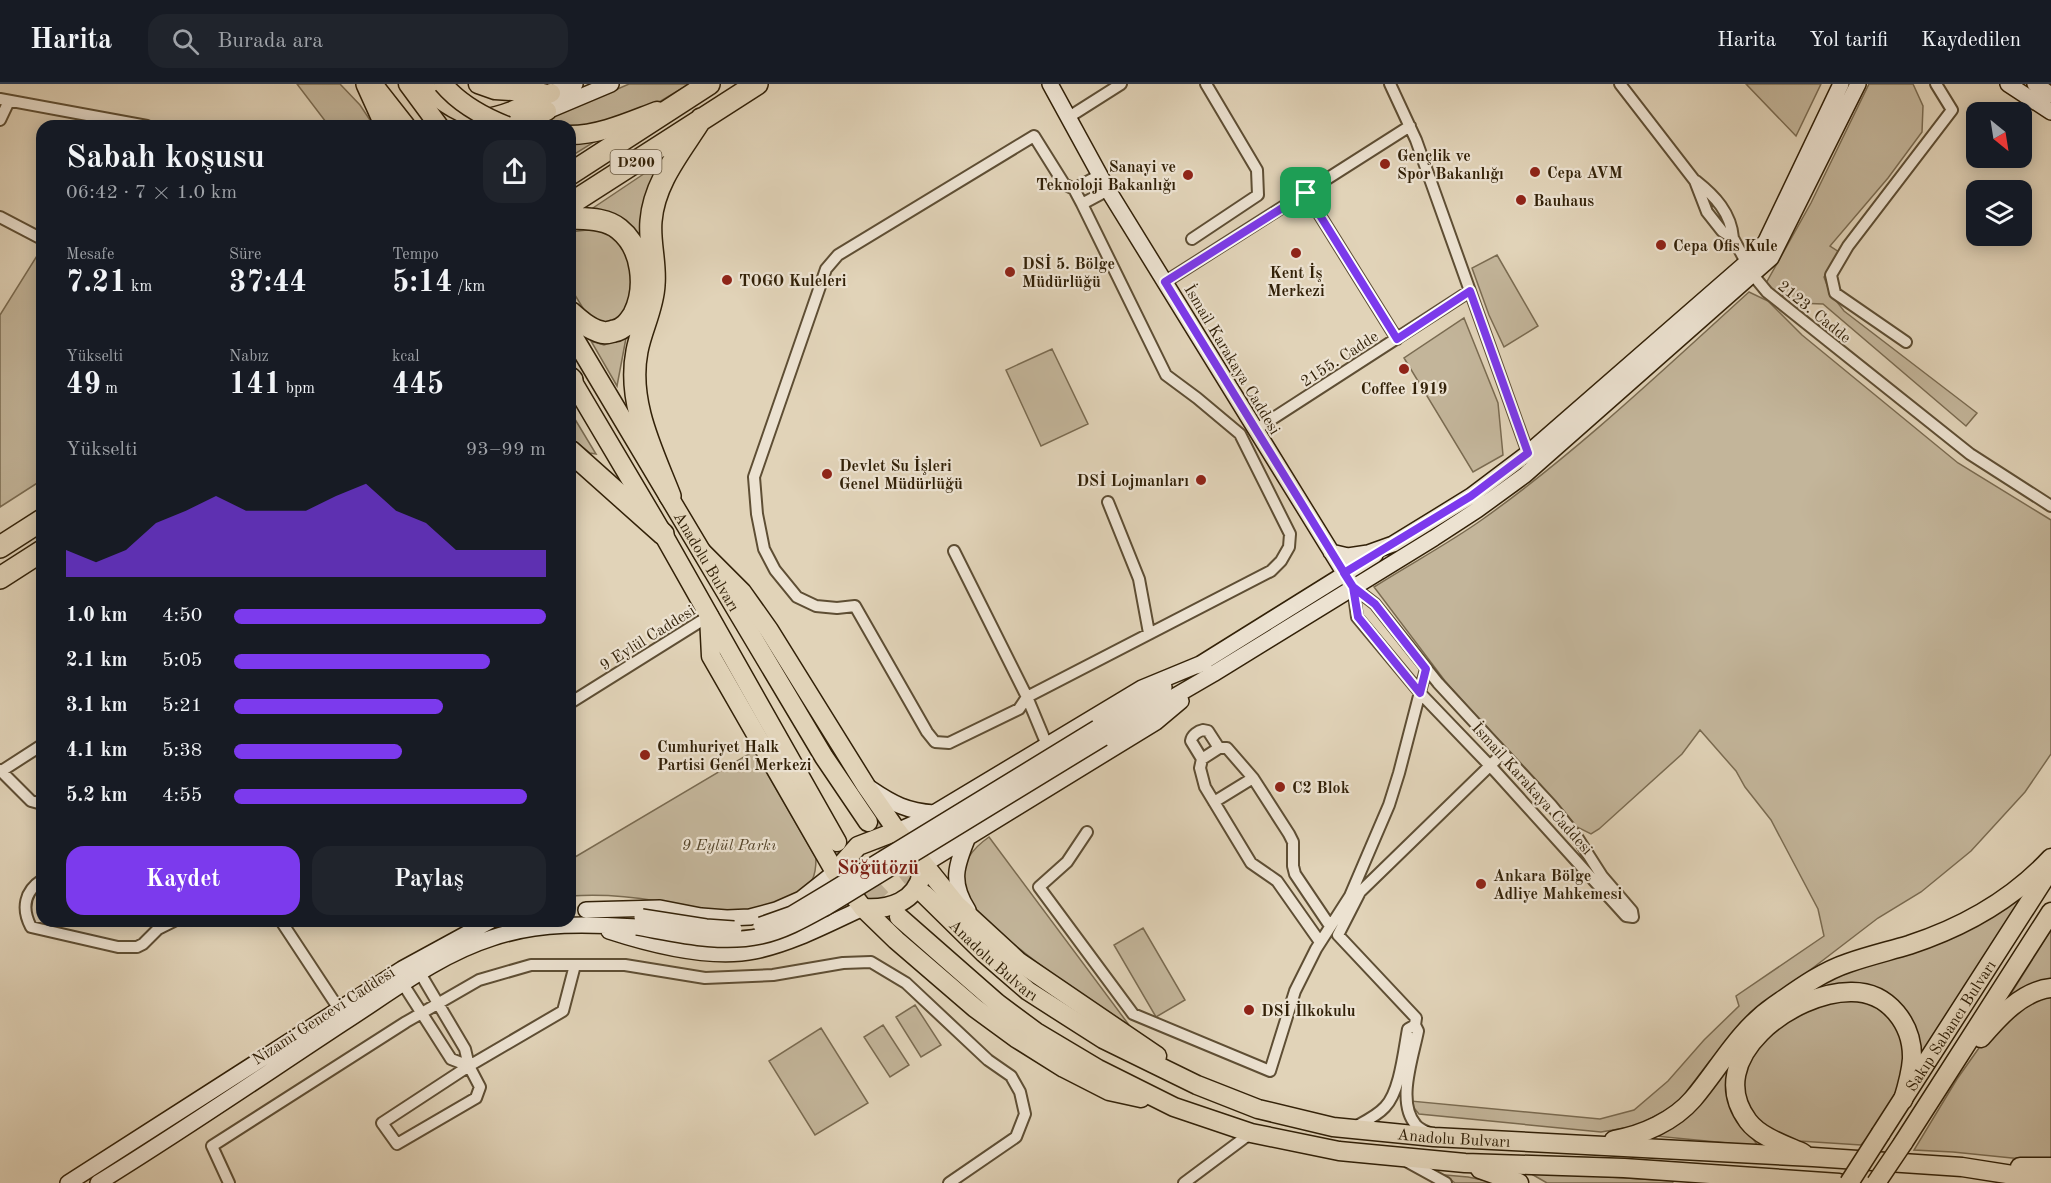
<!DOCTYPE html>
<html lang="tr">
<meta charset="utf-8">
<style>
body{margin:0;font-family:"Old Standard TT",serif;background:#20242c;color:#f1f3f6;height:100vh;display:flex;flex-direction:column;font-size:22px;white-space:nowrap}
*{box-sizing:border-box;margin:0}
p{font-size:20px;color:#9ea1a6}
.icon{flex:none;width:33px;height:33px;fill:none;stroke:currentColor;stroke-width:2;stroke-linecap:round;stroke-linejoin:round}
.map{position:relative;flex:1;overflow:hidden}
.panel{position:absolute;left:36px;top:36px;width:540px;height:807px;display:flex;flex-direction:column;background:#171b24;border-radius:18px;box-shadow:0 3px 15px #0003}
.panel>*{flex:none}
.needle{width:39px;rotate:150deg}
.fabs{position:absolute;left:1966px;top:18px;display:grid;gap:12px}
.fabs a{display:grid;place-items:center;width:66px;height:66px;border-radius:12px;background:#171b24;box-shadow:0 3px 15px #0003;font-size:30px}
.pin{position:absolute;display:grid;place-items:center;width:51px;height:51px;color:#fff;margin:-26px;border-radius:12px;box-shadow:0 3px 9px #0006}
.round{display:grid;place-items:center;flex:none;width:63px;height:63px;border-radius:18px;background:#20242c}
.head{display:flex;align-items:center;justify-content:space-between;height:102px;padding:0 30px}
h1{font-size:33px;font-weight:800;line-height:45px}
.stats{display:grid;grid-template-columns:repeat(3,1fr);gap:9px;height:102px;padding:6px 30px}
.stats div{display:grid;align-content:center}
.stats b{font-size:30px;font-weight:800}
.stats small{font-size:16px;font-weight:400}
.stats p{font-size:16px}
.chart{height:168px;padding:12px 30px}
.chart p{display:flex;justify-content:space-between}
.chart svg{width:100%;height:108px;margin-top:6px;fill:#7c3aed;opacity:.7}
.primary-button{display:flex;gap:12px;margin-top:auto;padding:12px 30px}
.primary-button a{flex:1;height:69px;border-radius:18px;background:#7c3aed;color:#fff;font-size:24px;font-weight:800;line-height:69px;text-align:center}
.primary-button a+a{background:#20242c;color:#f1f3f6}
ul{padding:0 30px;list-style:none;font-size:20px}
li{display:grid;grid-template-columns:96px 72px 1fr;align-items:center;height:45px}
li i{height:15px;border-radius:8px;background:#7c3aed}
header{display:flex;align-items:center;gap:36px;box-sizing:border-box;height:84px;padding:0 30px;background:#171b24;border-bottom:2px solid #363941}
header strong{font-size:28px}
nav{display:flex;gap:33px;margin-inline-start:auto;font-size:21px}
.search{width:420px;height:54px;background:#20242c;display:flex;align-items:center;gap:15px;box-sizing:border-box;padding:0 21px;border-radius:18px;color:#9ea1a6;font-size:22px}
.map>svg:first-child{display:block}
.green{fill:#c3b59a;stroke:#7a6b51;stroke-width:1.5}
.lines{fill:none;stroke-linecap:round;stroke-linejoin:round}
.primary-tunnel{stroke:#beaf95;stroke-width:18;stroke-dasharray:18 9;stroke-linecap:butt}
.street-casing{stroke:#5e4e34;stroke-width:14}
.secondary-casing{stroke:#322108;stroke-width:18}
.primary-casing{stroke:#322108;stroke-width:21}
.highway-casing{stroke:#322108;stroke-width:24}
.street{stroke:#ece2d1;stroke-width:10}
.secondary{stroke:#ece2d1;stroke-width:15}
.primary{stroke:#e1d3b8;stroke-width:18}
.highway{stroke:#e1d3b8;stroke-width:21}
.secondary-bridge-casing{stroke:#322108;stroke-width:18;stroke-linecap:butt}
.primary-bridge-casing{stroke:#322108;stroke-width:21;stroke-linecap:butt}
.secondary-bridge{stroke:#ece2d1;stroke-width:15}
.primary-bridge{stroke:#e1d3b8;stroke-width:18}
.route-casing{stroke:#fff;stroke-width:12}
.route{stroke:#7c3aed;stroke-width:8}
.poi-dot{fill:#8f2418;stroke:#ece2d1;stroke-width:2}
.labels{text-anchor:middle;stroke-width:4.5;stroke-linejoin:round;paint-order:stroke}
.shield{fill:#ece2d1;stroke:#6a5b44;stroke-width:1.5}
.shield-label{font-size:15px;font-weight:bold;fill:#322108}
.poi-label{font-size:16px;font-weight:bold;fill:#322108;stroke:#ece2d1;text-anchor:start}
.street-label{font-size:16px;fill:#322108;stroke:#ece2d1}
.park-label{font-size:16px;font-style:italic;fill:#56462c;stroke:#ece2d1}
.quarter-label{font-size:20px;font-weight:bold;fill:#7a1f14;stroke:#ece2d1}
</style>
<header>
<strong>Harita</strong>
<div class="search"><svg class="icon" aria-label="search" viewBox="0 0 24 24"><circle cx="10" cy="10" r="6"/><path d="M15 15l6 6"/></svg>Burada ara</div>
<nav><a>Harita</a><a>Yol tarifi</a><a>Kaydedilen</a></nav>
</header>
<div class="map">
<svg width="2051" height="1099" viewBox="0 0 2051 1099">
<rect width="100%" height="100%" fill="#e1d3b8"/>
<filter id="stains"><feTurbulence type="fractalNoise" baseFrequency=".00333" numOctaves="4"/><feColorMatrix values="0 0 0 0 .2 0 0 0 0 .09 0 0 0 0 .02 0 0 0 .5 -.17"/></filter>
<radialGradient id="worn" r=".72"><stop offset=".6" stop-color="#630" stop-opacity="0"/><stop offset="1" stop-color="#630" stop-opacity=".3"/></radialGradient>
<path class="green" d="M 297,0 L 340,0 L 360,21 L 374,42 L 329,42 Z
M 629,0 L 689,0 L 616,44 L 532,42 Z
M 1746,0 L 1821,0 L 1796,52 Z
M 1869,0 L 1913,0 L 1923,22 L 1922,48 L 1888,94 L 1830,162 L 1839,168 L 1824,193 L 1830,209 L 1844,227 L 1977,329 L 1966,342 L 1823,220 L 1796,219 L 1765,201 L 1811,119 Z
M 570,58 L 594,58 L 570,73 Z
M 669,73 L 642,155 C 625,134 616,130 590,126 Z
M 587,146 C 596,147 607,146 615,151 C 635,164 637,217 621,233 C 618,237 612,238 608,240 L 589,234 L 570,203 L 570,148 Z
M 40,167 L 42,168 L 42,396 L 0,423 L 0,231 Z
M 1497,171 L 1538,242 L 1504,263 L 1489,231 L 1472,184 Z
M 1749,208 L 1768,217 L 1802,251 L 1958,379 L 2051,436 L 2051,670 L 2025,708 L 1971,767 L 1921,808 L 1878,834 L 1758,926 L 1709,978 L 1677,1020 L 1637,1042 L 1601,1048 L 1419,1030 L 1414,1024 L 1411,1017 L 1600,1035 L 1634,1026 L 1668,997 L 1704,956 L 1739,922 L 1736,912 L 1824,852 L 1818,825 L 1771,736 L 1745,703 L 1736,687 L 1700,646 L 1682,670 L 1599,745 L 1591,750 L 1577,743 L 1445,597 L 1374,503 C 1410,480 1448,460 1483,435 C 1577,368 1663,286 1749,208 Z
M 1464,234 L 1498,319 L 1503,371 L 1473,388 L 1404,274 Z
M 626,254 L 617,302 L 591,257 L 604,261 Z
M 1052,265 L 1088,340 L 1041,362 L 1006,286 Z
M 570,327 L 596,370 L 590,369 L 570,353 Z
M 754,667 L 816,774 C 816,781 816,789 812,796 C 801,813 753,828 733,829 C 708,830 681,821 657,817 C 628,812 598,810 570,812 L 570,776 Z
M 989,753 L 1129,941 C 1082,912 1038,882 997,846 C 987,837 975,828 969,816 C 955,789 966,769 989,753 Z
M 2033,805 L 1917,985 L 1892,918 L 1825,907 L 1738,970 L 1740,1036 L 1758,1062 L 1655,1052 L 1756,945 L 1820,898 Z
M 1143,844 L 1185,916 L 1156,933 L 1114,861 Z
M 2051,846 L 2051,902 L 2005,919 Z
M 2051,913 L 2051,1078 L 1953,1068 L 1914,1066 L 1957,995 L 1991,947 L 2020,920 Z
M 1838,915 C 1849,916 1862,915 1871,919 C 1904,934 1914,975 1898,1007 C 1889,1027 1875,1045 1861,1061 L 1799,1057 L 1765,1046 L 1744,1022 L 1741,997 L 1747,974 L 1786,935 Z
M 915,921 L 941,961 L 921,973 L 896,933 Z
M 883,941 L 909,981 L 890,993 L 864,953 Z
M 821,944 L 868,1019 L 815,1051 L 769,977 Z
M 1528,1088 L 1674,1097 L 1672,1099 L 1547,1099 Z
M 1445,1091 L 1468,1093 L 1498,1099 L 1455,1099 Z"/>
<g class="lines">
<path class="primary-tunnel" d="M 868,738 L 924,810
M 837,758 L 863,794 L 897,831"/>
<g class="street-casing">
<path id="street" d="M 1390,0 L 1416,56 L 1528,369
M 1620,0 L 1695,97 L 1707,128 L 1722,147 L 1733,154 L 1753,191 L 1767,208 L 1970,370 L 2051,422
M 0,15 L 147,42
M 1069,33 L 1121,0
M 0,36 L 9,17
M 1034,52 L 1064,100 L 1074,105 L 1082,120 L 1166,291 L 1197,314 L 1240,350 L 1290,450 L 1289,463 L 1281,477 L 1271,487 L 1027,613 L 1019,625 L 949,659 L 935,658 L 927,648 L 855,522 L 837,524 L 816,522 L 797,513 L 775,486 L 764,465 L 757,430 L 754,393 L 826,185 L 838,171 Z
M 1696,97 C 1715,112 1731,129 1733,154
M 1074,105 L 1100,91
M 1306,109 L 1397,255
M 1082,120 L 1108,106
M 0,133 L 42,155
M 1192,155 L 1258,111 L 1257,86 L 1206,0
M 1165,198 L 1410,42
M 1906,258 L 1835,209 L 1831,191 L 1848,162 L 1952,26 L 1936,0
M 1255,346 L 1470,207
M 1108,418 L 1139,495 L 1149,549
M 954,467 L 1027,613 L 1047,661
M 1353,503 L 1357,533 L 1422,611 L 1495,687 L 1626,832 L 1633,833
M 1353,503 L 1375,520 L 1438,599 L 1551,721 L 1577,753 L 1602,792 L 1632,827 L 1633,833
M 570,619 L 709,532
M 1202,675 L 1191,657 C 1192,651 1198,647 1203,646 L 1208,647 L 1219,664
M 0,686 L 31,717 L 42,720
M 0,688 L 42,661
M 1214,718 L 1253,694
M 1087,748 L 1067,778 L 1039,803 L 1133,930 L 1270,987 L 1295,907 L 1316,865 L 1350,812 L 1389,721 L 1399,689 L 1426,585
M 42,796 C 25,807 21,824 31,843 L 118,863 L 137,863 L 143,860 L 158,845 L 174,837
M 281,837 L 339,925
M 1320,858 L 1277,797 L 1251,779 L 1205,703 L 1200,684 L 1202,675 L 1219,664 L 1227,664 L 1253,694 L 1289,750 L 1293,758 L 1293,782 L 1295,790 L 1330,842
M 420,889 L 465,965 L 469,982 L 480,1003 L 476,1014 L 397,1060 L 382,1039 L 469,982 L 563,927 L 575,881
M 403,900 L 451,975 L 469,982
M 1353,1044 C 1364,1038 1377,1032 1385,1023 C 1400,1008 1404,966 1408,945 L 1415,941
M 1429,1049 C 1425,1047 1419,1045 1416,1041 C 1396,1019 1413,973 1418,947 L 1415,941 L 1416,934 L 1338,851 L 1360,808 L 1503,669
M 1408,1078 L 1446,1099
M 229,1099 L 212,1062 L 406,938 L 479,896 L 531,881 L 625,881 L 705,894 L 773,891 L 843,879 L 871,878 L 906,899 L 988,976 L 1011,992 L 1020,1008 L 1025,1030 L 1016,1053 L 949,1099
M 1184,1099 L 1251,1049"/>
</g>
<g class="secondary-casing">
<path id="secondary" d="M 1050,0 L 1108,106 L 1353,503
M 2008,0 L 2051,28
M 2035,0 L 2051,11
M 551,9 L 575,0
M 547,27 L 611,0
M 1331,468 L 1348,472 L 1368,469 L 1393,460 L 1471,412 L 1528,369 L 1746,179 L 1766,157 L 1841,0
M 1197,582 L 1375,471
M 1097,644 L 1164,603
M 1103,654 L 1213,590 L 1434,454 L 1477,426 L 1525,391 L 1771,174 L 1858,0
M 871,705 C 893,720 907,727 934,729
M 897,747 L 924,735 L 1142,604 L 1205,578
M 968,753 C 956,782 950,798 968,826
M 923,781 L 1156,638 L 1181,617
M 586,826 L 660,824 L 701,832 L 727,834 L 750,833 L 776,826 L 801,815 L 835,788
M 609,847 C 652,861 711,876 755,867 C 793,859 828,840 863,824
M 68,1099 L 402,885 L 490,837
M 98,1099 C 181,1048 261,993 343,939 C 390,909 438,871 492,854 C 540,838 588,840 637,843"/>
</g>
<g class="primary-casing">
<g id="primary">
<path d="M 373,0 L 406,42"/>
<path d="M 408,0 L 439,42"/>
<path d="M 419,0 C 435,12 464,36 485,34 C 507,32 530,18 551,9"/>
<path d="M 478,0 L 495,6 L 543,9"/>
<path d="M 516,42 L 547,27"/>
<path d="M 570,51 C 600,51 630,37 657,27"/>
<path id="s1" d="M 570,247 L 824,673 L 868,738"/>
<path d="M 570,293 L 663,450 L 837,758"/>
<path d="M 702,468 L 742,508 L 769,546 L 866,702 L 897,747 L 956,820 L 1019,878 L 1157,972"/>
<path d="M 709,532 L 711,572 L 835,788 L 863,824 L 896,856 L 975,924 L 1016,954 L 1064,984 L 1109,1007 L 1141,1014"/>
<path d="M 835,788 L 858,762 L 897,747"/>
<path id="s2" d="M 924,810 L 984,869 L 1028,907 L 1103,955 L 1197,1001 L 1258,1025 L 1333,1043 L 1434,1053 L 1813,1073 L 1962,1083 L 2051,1097"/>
<path d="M 863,824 C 889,826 916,818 922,789"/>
<path d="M 899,833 L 997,919 L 1036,948 L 1098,985 L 1174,1023 L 1251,1049 L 1339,1067 L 1465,1079 L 1624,1084 L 1839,1099"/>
<path d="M 1981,954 C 1999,933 2022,907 2051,904"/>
<path id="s3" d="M 1881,1049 L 2050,786"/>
<path d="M 1614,1056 C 1643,1051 1674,1037 1693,1015 C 1720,983 1739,946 1774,922 C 1797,906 1821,888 1848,879 C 1868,872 1889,867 1909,861 C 1964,843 2012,816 2051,774"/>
<path d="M 1903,1059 L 2051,828"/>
<path d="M 1803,1069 C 1785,1061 1760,1053 1748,1037 C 1701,974 1794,907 1852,908 C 1889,908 1913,941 1912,975 C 1911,989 1907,1003 1903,1016"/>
<path d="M 2020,1083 L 2051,1083"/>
<path d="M 1480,1085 L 1519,1099"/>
</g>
</g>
<g class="highway-casing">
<path id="highway" d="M 367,0 L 386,42
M 570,90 L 709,0
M 570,120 L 757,0
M 570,134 C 586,135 606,134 619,145 C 643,164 647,204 634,230 C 629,238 624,245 614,247 C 610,248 605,250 601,248 C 589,245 579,236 570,228
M 570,294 L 572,296
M 570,367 L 663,450
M 670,412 C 652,366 627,318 637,267 C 641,245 653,224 654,201 C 656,179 649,158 651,137 C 654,98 681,67 701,35
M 0,463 L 42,436
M 0,494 L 42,467"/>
</g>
<use href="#street" class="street"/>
<use href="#secondary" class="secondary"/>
<use href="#primary" class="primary"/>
<use href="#highway" class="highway"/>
<g class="secondary-bridge-casing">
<path id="secondary-bridge" d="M 642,833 L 706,843 L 734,845
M 761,841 L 792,830 L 827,809 L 1097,644
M 637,843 C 677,850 720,861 761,852 C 784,847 805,835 825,824 L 1103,654"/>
</g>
<g class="primary-bridge-casing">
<path id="primary-bridge" d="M 443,0 C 459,19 484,33 507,42
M 1849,1099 L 1881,1049
M 1876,1099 L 1903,1059"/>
</g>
<use href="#secondary-bridge" class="secondary-bridge"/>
<use href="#primary-bridge" class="primary-bridge"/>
</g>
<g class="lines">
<g class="route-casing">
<path id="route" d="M 1306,109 L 1165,198 L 1353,503 L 1358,533 L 1420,609 L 1426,585 L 1375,520 L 1353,503 L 1344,489 L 1471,412 L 1528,369 L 1470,207 L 1397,255 L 1306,109"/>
</g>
<use href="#route" class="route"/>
</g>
<g class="poi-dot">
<circle cx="1385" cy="80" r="6"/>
<circle cx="1535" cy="88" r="6"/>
<circle cx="1188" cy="91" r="6"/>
<circle cx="1521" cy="116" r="6"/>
<circle cx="1661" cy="161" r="6"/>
<circle cx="1296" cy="169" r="6"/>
<circle cx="1010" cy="188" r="6"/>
<circle cx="727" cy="196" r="6"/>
<circle cx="1404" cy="285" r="6"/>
<circle cx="827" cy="390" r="6"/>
<circle cx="1201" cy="396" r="6"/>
<circle cx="645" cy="671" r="6"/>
<circle cx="1280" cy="703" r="6"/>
<circle cx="1481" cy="800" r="6"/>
<circle cx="1249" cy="926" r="6"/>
</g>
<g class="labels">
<rect class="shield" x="610.5" y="66" width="51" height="24" rx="4.5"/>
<g class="shield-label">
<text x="636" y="83">D200</text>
</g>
<g class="poi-label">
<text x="1397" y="77">Gençlik ve<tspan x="1397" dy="18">Spor Bakanlığı</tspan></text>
<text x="1176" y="88" text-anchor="end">Sanayi ve<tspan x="1176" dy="18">Teknoloji Bakanlığı</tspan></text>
<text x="1547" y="94">Cepa AVM</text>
<text x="1533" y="122">Bauhaus</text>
<text x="1673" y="167">Cepa Ofis Kule</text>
<text x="1022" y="185">DSİ 5. Bölge<tspan x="1022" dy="18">Müdürlüğü</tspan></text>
<text x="1296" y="194" text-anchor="middle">Kent İş<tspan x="1296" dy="18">Merkezi</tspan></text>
<text x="739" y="202">TOGO Kuleleri</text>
<text x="1404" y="310" text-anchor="middle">Coffee 1919</text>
<text x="839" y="387">Devlet Su İşleri<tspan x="839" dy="18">Genel Müdürlüğü</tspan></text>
<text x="1189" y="402" text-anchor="end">DSİ Lojmanları</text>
<text x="657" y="668">Cumhuriyet Halk<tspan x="657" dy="18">Partisi Genel Merkezi</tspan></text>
<text x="1292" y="709">C2 Blok</text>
<text x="1493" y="797">Ankara Bölge<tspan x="1493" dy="18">Adliye Mahkemesi</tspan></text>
<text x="1261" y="932">DSİ İlkokulu</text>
</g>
<g class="street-label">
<text transform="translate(1815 227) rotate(39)" y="6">2123. Cadde</text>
<text transform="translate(1339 274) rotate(-33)" y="6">2155. Cadde</text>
<text transform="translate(1233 275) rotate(59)" y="6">İsmail Karakaya Caddesi</text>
<text dy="6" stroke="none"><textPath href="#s1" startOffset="268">Anadolu Bulvarı</textPath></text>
<text transform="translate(647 553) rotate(-32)" y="6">9 Eylül Caddesi</text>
<text transform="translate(1533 704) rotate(48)" y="6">İsmail Karakaya Caddesi</text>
<text dy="6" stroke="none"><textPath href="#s2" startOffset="96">Anadolu Bulvarı</textPath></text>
<text transform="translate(323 931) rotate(-33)" y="6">Nizami Gencevi Caddesi</text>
<text dy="6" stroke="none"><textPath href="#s3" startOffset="128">Sakıp Sabancı Bulvarı</textPath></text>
<text dy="6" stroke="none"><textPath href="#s2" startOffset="600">Anadolu Bulvarı</textPath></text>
</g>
<g class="park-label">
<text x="729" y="766">9 Eylül Parkı</text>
</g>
<g class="quarter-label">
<text x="878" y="790">Söğütözü</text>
</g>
</g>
<rect width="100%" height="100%" filter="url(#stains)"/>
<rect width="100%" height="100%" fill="url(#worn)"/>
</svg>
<div class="fabs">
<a><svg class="needle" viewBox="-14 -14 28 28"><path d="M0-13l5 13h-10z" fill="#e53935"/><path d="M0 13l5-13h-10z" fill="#9ea1a6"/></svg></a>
<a><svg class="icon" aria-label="layers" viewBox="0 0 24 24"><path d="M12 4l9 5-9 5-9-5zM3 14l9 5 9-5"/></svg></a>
</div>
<div class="pin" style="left:1306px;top:109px;background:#1e9e55"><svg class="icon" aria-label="arrive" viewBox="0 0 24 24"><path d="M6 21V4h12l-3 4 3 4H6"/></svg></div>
<section class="panel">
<div class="head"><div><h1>Sabah koşusu</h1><p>06:42 · 7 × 1.0 km</p></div><a class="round"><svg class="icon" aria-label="share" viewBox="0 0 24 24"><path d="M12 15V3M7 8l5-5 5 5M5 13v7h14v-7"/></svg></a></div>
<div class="stats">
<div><p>Mesafe</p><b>7.21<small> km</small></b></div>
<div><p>Süre</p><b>37:44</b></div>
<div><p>Tempo</p><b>5:14<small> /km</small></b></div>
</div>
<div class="stats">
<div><p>Yükselti</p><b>49<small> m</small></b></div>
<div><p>Nabız</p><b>141<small> bpm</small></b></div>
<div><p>kcal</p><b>445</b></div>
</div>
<div class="chart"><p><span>Yükselti</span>93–99 m</p>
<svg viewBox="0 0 160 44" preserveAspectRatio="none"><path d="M0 44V33L10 38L20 33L30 22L40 17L50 11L60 17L70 17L80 17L90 11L100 6L110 17L120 22L130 33L140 33L150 33L160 33V44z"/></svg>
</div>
<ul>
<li><b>1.0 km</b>4:50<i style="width:100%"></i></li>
<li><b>2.1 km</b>5:05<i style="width:82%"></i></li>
<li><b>3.1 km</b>5:21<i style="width:67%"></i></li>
<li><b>4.1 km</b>5:38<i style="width:54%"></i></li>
<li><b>5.2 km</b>4:55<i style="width:94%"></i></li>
</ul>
<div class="primary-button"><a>Kaydet</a><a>Paylaş</a></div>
</section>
</div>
